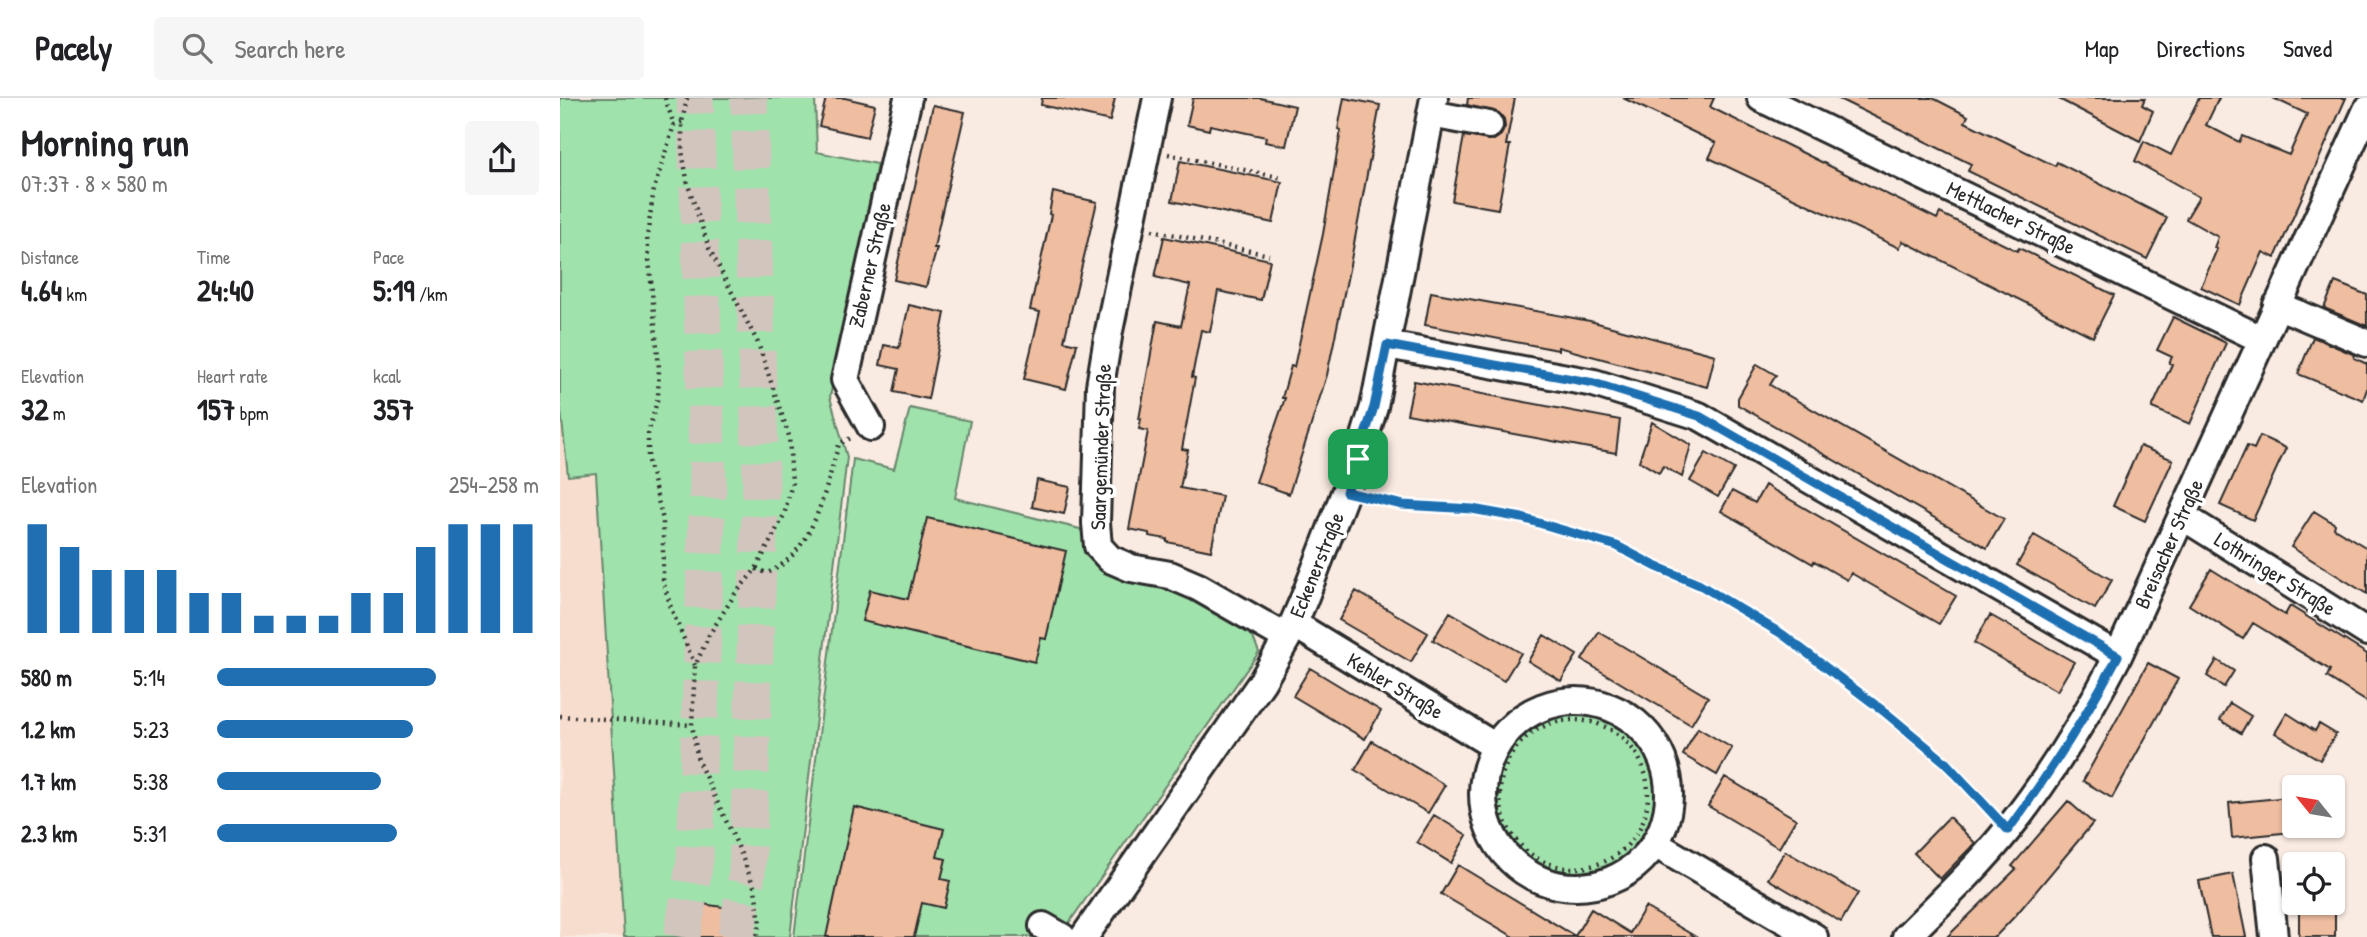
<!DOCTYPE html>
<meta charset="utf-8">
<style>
body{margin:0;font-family:"Patrick Hand",sans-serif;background:#f6f6f6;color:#202124;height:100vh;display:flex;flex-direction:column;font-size:26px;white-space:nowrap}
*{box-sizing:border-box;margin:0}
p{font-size:23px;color:#757577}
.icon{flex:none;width:38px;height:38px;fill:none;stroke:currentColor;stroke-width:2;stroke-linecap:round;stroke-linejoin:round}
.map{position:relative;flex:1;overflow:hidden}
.details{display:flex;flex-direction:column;background:#fff;width:560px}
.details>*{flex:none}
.needle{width:46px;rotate:300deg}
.tools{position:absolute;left:1722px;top:677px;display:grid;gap:14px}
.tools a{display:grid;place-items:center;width:63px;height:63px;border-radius:7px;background:#fff;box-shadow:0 2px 5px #0004;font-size:35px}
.pin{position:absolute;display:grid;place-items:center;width:60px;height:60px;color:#fff;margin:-30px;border-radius:14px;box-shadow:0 4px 10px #0006}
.round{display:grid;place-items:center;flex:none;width:74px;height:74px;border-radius:7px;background:#f6f6f6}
.overview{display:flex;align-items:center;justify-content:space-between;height:119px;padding:0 21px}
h1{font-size:38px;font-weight:800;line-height:52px}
.metrics{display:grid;grid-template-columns:repeat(3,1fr);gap:10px;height:119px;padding:7px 21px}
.metrics div{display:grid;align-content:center}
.metrics b{font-size:30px;font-weight:800}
.metrics small{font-size:19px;font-weight:400}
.metrics p{font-size:19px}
.chart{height:196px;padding:14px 21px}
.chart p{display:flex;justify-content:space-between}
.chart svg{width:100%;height:126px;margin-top:7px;stroke:#1f6fb2;stroke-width:6}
ul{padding:0 21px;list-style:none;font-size:23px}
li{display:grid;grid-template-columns:112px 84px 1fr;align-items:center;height:52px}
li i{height:18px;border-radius:9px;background:#1f6fb2}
header{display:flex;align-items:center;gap:42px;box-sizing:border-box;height:98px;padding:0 35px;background:#fff;border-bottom:2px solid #e0e0e0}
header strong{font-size:33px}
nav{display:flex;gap:38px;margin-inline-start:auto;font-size:24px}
.search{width:490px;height:63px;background:#f6f6f6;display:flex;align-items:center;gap:18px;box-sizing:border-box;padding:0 24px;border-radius:7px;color:#757577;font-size:26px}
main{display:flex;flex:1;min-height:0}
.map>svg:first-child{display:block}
.built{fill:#f7ddce}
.green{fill:#a0e2ac;stroke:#66866c;stroke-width:2}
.building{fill:#efbda0;stroke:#2b2b2b;stroke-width:2}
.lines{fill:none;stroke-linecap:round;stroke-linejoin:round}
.highway-tunnel{stroke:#d1c5bd;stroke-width:37;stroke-dasharray:37 18;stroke-linecap:butt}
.minor-casing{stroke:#2b2b2b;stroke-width:32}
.path{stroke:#2b2b2b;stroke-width:4.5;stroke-dasharray:2 5;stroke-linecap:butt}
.minor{stroke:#fff;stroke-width:26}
.route-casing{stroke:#fff;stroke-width:14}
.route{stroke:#1f6fb2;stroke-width:9}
.labels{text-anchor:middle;stroke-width:7;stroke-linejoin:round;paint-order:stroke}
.street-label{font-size:21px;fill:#2b2b2b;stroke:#fff}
</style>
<header>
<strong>Pacely</strong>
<div class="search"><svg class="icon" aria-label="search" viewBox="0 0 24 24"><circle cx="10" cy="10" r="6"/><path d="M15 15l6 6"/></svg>Search here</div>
<nav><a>Map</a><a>Directions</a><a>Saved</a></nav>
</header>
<main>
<section class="details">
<div class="overview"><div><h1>Morning run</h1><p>07:37 · 8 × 580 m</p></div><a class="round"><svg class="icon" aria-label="share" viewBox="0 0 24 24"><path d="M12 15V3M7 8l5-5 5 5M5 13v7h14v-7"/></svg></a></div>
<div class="metrics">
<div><p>Distance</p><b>4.64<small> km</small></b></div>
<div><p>Time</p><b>24:40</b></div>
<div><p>Pace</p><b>5:19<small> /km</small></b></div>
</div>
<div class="metrics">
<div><p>Elevation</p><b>32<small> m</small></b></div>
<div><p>Heart rate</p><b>157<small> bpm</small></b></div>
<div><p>kcal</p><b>357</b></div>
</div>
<div class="chart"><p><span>Elevation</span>254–258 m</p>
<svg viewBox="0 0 160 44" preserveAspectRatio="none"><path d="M5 44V6M15 44V14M25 44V22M35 44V22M45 44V22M55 44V30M65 44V30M75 44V38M85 44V38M95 44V38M105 44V30M115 44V30M125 44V14M135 44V6M145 44V6M155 44V6"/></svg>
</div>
<ul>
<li><b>580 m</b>5:14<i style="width:68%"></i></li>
<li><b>1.2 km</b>5:23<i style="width:61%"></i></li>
<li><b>1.7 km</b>5:38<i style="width:51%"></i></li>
<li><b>2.3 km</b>5:31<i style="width:56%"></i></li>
</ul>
</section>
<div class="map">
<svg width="1807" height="839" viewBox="0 0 1807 839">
<rect width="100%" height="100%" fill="#faebe2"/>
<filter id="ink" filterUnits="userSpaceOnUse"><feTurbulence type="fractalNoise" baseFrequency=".0143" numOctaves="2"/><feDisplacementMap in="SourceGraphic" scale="14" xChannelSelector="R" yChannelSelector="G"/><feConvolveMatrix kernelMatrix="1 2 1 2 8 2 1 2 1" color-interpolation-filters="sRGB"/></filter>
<g filter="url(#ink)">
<path class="built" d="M 0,304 L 8,377 L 36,375 L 64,839 L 0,839 Z"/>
<path class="green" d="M 0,0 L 255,0 L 257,54 L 317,66 L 270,299 L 287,359 L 230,839 L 64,839 L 36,375 L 8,378 L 0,304 Z
M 350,310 L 410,323 L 395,400 L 520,431 L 544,467 L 605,486 L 690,532 L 699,554 L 499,839 L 234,839 L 293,361 L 334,371 Z
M931 696a83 83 0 1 1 166 0a83 83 0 1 1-166 0Z"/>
<path class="building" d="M 266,0 L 285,0 L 315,7 L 307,39 L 259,28 Z
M 482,0 L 555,0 L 550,23 L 481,7 Z
M 633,0 L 700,0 L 735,8 L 726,48 L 705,44 L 706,39 L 687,35 L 650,27 L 649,32 L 627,27 Z
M 784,0 L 820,7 L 790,167 L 767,277 L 729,396 L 696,384 L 725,300 L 722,300 L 731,268 L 734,269 L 763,136 L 781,32 L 778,31 Z
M 908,0 L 955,0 L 946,47 L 950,47 L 938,111 L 892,103 L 904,38 L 934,42 L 941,37 L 945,29 L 944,21 L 939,15 L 907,7 Z
M 1063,0 L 1154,0 L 1150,9 L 1231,49 L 1377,121 L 1380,115 L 1457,153 L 1459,150 L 1554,197 L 1533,239 L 1343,143 L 1339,150 L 1149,60 L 1156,45 Z
M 1277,0 L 1373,0 L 1408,18 L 1405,24 L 1495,68 L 1497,64 L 1607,120 L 1587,161 L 1408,73 L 1411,66 Z
M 1497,0 L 1585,0 L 1582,7 L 1593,13 L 1580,43 Z
M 1639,0 L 1659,0 L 1646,27 L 1679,44 L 1682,38 L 1729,57 L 1747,16 L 1713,0 L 1786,0 L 1715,160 L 1703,154 L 1680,207 L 1641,189 L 1657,151 L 1654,150 L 1658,139 L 1626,121 L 1639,99 L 1575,63 L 1584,43 L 1611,57 Z
M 373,7 L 405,14 L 378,131 L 374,150 L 377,150 L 366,189 L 334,182 Z
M 620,63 L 722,84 L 713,125 L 612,103 Z
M 493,94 L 537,104 L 504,243 L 517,246 L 506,291 L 464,281 L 480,214 L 470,212 L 491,117 L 489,116 Z
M 604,139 L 710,162 L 701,202 L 658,193 L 650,234 L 641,232 L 632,279 L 635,280 L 622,351 L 628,352 L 620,390 L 662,398 L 651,453 L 607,444 L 607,441 L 589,438 L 589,435 L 569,431 L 588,333 L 579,331 L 581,321 L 579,321 L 597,223 L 621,228 L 630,187 L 595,179 Z
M 1775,184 L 1807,197 L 1807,228 L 1764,210 Z
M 871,194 L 1030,223 L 1155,257 L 1147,289 L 998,249 L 998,252 L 865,227 Z
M 349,207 L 385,215 L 368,301 L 334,294 L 339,271 L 320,267 L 324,247 L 339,250 Z
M 1613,219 L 1666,245 L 1630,326 L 1592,310 L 1612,266 L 1609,265 L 1612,259 L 1597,252 Z
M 1753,239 L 1795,257 L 1794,260 L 1807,266 L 1807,291 L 1803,302 L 1738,276 Z
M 1197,266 L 1216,277 L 1210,287 L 1444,421 L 1427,450 L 1178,307 L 1178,300 Z
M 854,283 L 1060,322 L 1056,355 L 847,316 Z
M 1092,324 L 1131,347 L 1122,379 L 1103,368 L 1099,375 L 1079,363 Z
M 1700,338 L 1726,350 L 1693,422 L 1660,407 L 1687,348 L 1694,351 Z
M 1580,348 L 1613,362 L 1585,423 L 1553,408 Z
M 1146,355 L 1174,371 L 1158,399 L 1130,383 Z
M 477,382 L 510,389 L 504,416 L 472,409 Z
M 1205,387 L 1396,498 L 1379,526 L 1291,475 L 1287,482 L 1254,463 L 1253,466 L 1161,413 L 1172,393 L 1195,405 Z
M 1754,413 L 1775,426 L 1774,430 L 1807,450 L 1807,496 L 1731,449 Z
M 367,420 L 506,453 L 486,541 L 481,540 L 475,564 L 302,523 L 310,492 L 348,501 Z
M 1474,437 L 1552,482 L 1535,511 L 1457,467 Z
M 1651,471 L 1725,517 L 1730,508 L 1807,556 L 1807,604 L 1767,579 L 1770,572 L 1693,525 L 1683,541 L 1629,507 Z
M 796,493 L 868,535 L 851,564 L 779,522 Z
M 890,514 L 961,555 L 944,583 L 873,542 Z
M 1430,517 L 1514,564 L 1497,593 L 1414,545 Z
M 1039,534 L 1148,599 L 1131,627 L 1022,562 Z
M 984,537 L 1017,557 L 1001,583 L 968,563 Z
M 1657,562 L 1674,573 L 1664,589 L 1647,578 Z
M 1588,565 L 1618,581 L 1552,700 L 1523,683 Z
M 750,570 L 821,613 L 805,641 L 733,598 Z
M 1670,605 L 1691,618 L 1681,635 L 1660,622 Z
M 1727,615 L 1755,633 L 1759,626 L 1776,636 L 1760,662 L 1715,635 Z
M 1138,630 L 1172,650 L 1157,677 L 1123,657 Z
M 812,643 L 885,687 L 868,715 L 795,672 Z
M 1165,679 L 1236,721 L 1219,750 L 1148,708 Z
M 1729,699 L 1732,734 L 1672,740 L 1669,705 Z
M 1508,703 L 1533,725 L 1456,817 L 1435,839 L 1387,839 L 1456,771 L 1452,768 Z
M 294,709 L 384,731 L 377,759 L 386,761 L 381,781 L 390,783 L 384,810 L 362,805 L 354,839 L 266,839 Z
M 874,717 L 907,737 L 891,765 L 857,744 Z
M 1389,719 L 1415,745 L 1380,781 L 1354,755 Z
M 1225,753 L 1298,795 L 1281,824 L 1208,781 Z
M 898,767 L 1015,838 L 1031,811 L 1070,835 L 1085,809 L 1136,839 L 954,839 L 881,796 Z
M 1673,776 L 1686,839 L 1651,839 L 1639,783 Z
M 1739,805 L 1775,805 L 1775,839 L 1739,839 Z
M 142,806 L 184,812 L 180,839 L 138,839 Z"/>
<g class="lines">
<path class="highway-tunnel" d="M 122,839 L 135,762 L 148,385 L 135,0
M 176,839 L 187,775 L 201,383 L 189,0"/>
<g class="minor-casing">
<path id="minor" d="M 597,0 L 549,233 L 540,288 L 536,425 L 538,448 L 550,461 L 571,470 L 610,477 L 638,489 L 727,540
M 1201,0 L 1701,241
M 871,16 L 929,27
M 1717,207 L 1807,245
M 827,247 L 1034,285 L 1139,318 L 1558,558
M 311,329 L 285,282 L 348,0
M 1622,418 L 1807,534
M 734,526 L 936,649
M923 696a93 93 0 1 1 186 0a93 93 0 1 1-186 0Z
M 1095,746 L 1254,839
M 1706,760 L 1714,839
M 483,828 L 502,839
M 524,839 L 702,584 L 727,540 L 744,501 L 798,361 L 814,309 L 874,0
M 1346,839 C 1381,804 1418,769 1449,730 C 1492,676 1527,618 1558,558 L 1807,12"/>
</g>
<path class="path" d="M 105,0 L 114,27
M 127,0 L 122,24 L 122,53 L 128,87 L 149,150 L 198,245 L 229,338 L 232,385 L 224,417 L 196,471 L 175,496 L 149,537 L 135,568 L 132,627 L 138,663 L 177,746 L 195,791 L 200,824 L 197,839
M 122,24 L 114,27 L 94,91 L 87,139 L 99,270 L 98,299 L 88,336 L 88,363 L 103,422 L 103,483 L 112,513 L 135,567
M 608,56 L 723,80
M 592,132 L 709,157
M 805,399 L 843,407 L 912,411 L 962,420 L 1057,448 L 1140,487 L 1222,536 L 1326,615 L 1385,664 L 1433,715
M 196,471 L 207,475 C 255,455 265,390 279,346 L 293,339
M 0,618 L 132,627
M940 696a74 74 0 1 1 148 0a74 74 0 1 1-148 0Z"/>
<use href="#minor" class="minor"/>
</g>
</g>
<g class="lines" filter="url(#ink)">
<g class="route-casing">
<path id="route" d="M 827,247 L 1034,285 L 1139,318 L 1558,558 C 1526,619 1489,676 1448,732 L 1385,664 L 1326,615 L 1222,536 L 1140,487 L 1095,468 L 1057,448 L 962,420 L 912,411 L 843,407 L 786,394 L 814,309 Z"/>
</g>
<use href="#route" class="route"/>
</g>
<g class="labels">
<g class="street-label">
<text transform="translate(1451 120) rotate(26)" y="7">Mettlacher Straße</text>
<text transform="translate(310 167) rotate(-77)" y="7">Zaberner Straße</text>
<text transform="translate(541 349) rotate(-88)" y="7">Saargemünder Straße</text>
<text transform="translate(1609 446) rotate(-66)" y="7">Breisacher Straße</text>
<text transform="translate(757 467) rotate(-68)" y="7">Eckenerstraße</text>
<text transform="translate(1715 476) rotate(32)" y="7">Lothringer Straße</text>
<text transform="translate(835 588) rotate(31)" y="7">Kehler Straße</text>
</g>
</g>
</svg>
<div class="tools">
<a><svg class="needle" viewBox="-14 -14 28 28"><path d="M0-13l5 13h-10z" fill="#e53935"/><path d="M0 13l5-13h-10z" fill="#757577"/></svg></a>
<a><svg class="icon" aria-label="locate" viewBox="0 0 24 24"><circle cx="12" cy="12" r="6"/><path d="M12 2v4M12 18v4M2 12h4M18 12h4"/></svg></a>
</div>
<div class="pin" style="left:798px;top:361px;background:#1e9e55"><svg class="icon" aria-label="arrive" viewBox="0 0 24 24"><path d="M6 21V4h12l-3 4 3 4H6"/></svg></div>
</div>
</main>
